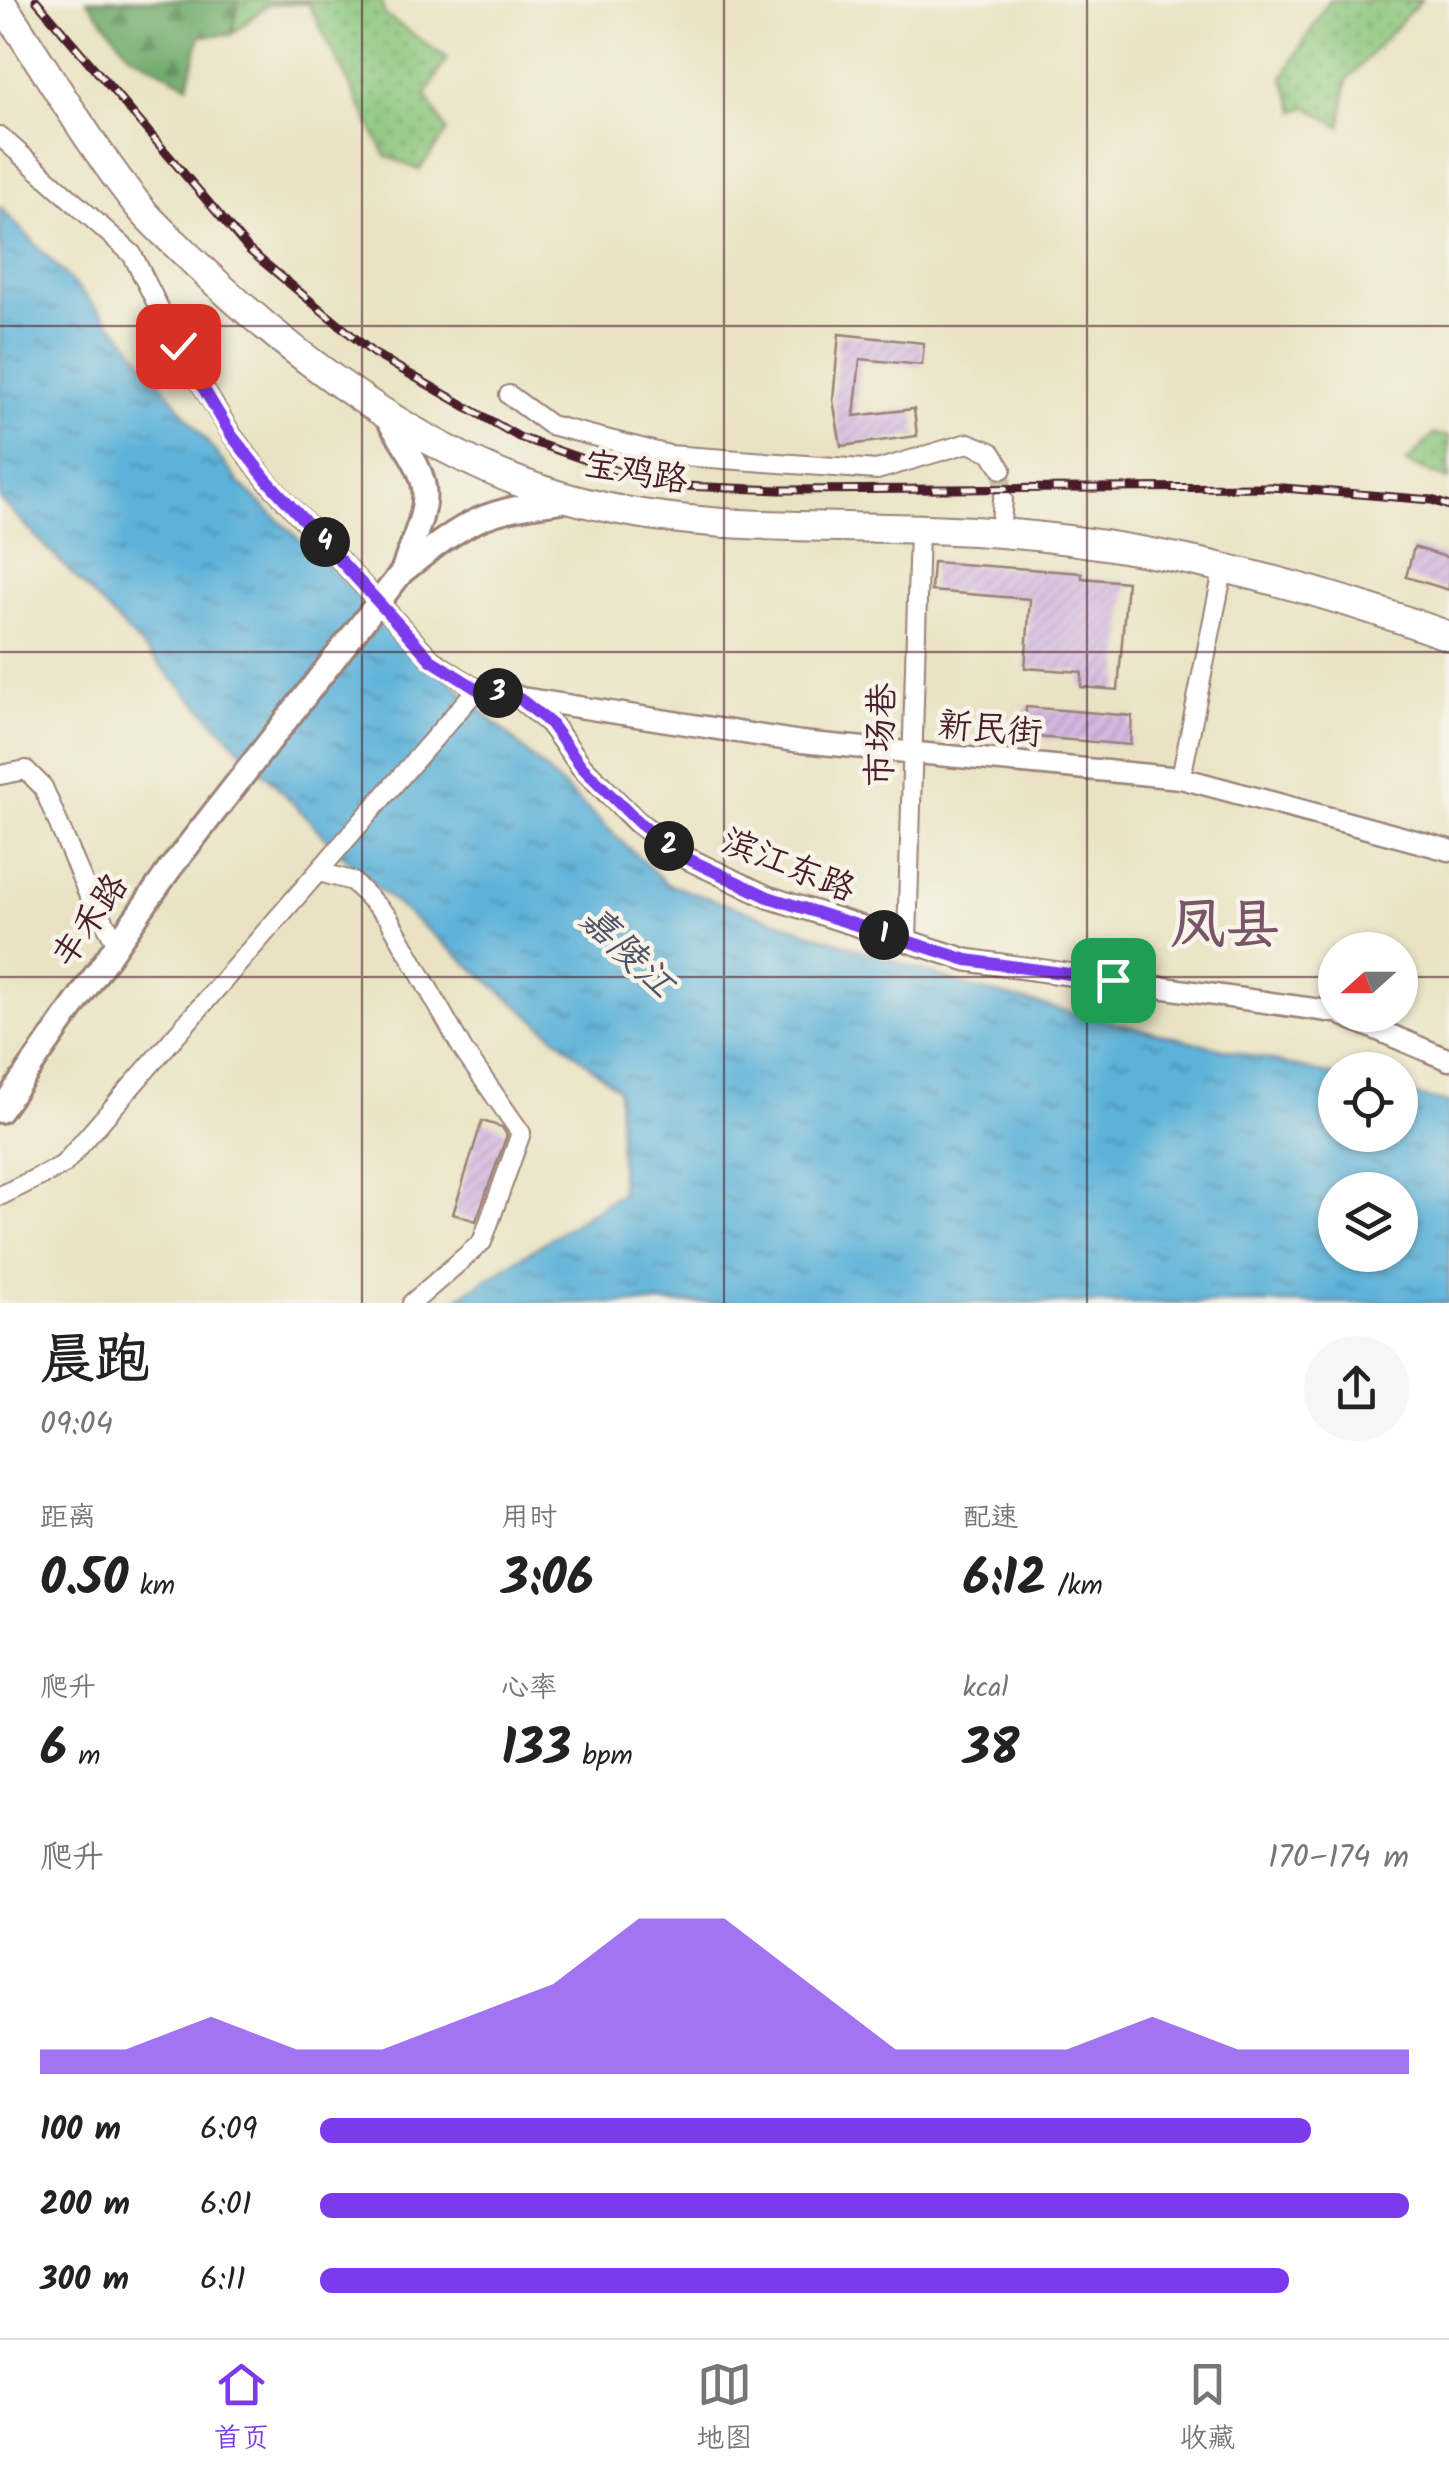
<!DOCTYPE html>
<html lang="zh">
<meta charset="utf-8">
<style>
body{margin:0;font-family:Kalam,"LXGW WenKai TC",sans-serif;background:#f6f6f6;color:#222;height:100vh;display:flex;flex-direction:column;font-size:38px;white-space:nowrap}
*{box-sizing:border-box;margin:0}
p{font-size:32px;color:#767676}
.icon{flex:none;width:55px;height:55px;fill:none;stroke:currentColor;stroke-width:2;stroke-linecap:round;stroke-linejoin:round}
.map{position:relative;height:1303px;overflow:hidden}
.details{display:flex;flex-direction:column;background:#fff;flex:1}
.details>*{flex:none}
.needle{width:65px;rotate:249deg}
.fabs{position:absolute;left:1318px;top:932px;display:grid;gap:20px}
.fabs a{display:grid;place-items:center;width:100px;height:100px;border-radius:50%;background:#fff;box-shadow:0 2px 8px #0004;font-size:50px}
.pin{position:absolute;display:grid;place-items:center;width:85px;height:85px;color:#fff;margin:-42px;border-radius:20px;box-shadow:0 5px 15px #0006}
.km{position:absolute;width:50px;height:50px;margin:-25px;border-radius:50%;background:#222;color:#fff;font-size:28px;line-height:50px;text-align:center}
.round{display:grid;place-items:center;flex:none;width:105px;height:105px;border-radius:52px;background:#f6f6f6}
.headline{display:flex;align-items:center;justify-content:space-between;height:170px;padding:0 40px}
h1{font-size:55px;font-weight:700;line-height:75px}
.metrics{display:grid;grid-template-columns:repeat(3,1fr);gap:15px;height:170px;padding:10px 40px}
.metrics div{display:grid;align-content:center}
.metrics b{font-size:50px;font-weight:700}
.metrics small{font-size:28px;font-weight:400}
.metrics p{font-size:28px}
.chart{height:280px;padding:20px 40px}
.chart p{display:flex;justify-content:space-between}
.chart svg{width:100%;height:180px;margin-top:10px;fill:#7c3aed;opacity:.7}
ul{padding:0 40px;list-style:none;font-size:32px}
li{display:grid;grid-template-columns:160px 120px 1fr;align-items:center;height:75px}
li i{height:25px;border-radius:12px;background:#7c3aed}
.tabs{display:flex;justify-content:space-around;align-items:center;height:140px;border-top:2px solid #e0e0e0;background:#fff;font-size:28px;color:#767676}
.tabs a{display:grid;justify-items:center;gap:5px}
.tabs .on{color:#7c3aed}
.map>svg:first-child{display:block}
.grass{fill:url(#grass-dots);stroke:#6a7253;stroke-width:2.5}
.forest{fill:url(#forest-firs);stroke:#5c654b;stroke-width:2.5}
.water{fill:url(#water-ripples);stroke:#546882;stroke-width:2.5;fill-rule:evenodd}
.building{fill:url(#building-hatch)}
.lines{fill:none;stroke-linecap:round;stroke-linejoin:round}
.minor-tunnel{stroke:#c9bca5;stroke-width:18;stroke-dasharray:18 9;stroke-linecap:butt}
.minor-casing{stroke:#9a8177;stroke-width:22}
.tertiary-casing{stroke:#9a8177;stroke-width:25}
.secondary-casing{stroke:#9a8177;stroke-width:28}
.trunk-casing{stroke:#9a8177;stroke-width:32}
.minor{stroke:#fff;stroke-width:18}
.tertiary{stroke:#fff;stroke-width:20}
.secondary{stroke:#fff;stroke-width:22}
.trunk{stroke:#fff;stroke-width:28}
.rail-casing{stroke:#4a1f2b;stroke-width:9}
.rail{stroke:#f7f3e8;stroke-width:5;stroke-dasharray:15;stroke-linecap:butt}
.secondary-bridge-casing{stroke:#9a8177;stroke-width:28;stroke-linecap:butt}
.secondary-bridge{stroke:#fff;stroke-width:22}
.route-casing{stroke:#fff;stroke-width:20}
.route{stroke:#7c3aed;stroke-width:12}
.grid{fill:none;stroke:#4a1f2b;stroke-width:2.5;stroke-opacity:0.55}
.labels{text-anchor:middle;stroke-width:9;stroke-linejoin:round;paint-order:stroke}
.street-label{font-size:35px;fill:#4a1f2b;stroke:#f7f3e8}
.water-label{font-size:38px;font-style:italic;fill:#515268;stroke:#f7f3e8}
.town-label{font-size:55px;font-weight:bold;fill:#7a556a;stroke:#f7f3e8}
</style>
<div class="map">
<svg width="1449" height="1303" viewBox="0 0 1449 1303">
<defs>
<pattern id="grass-dots" width="8" height="8" patternUnits="userSpaceOnUse" patternTransform="scale(2.5)"><rect width="8" height="8" fill="#8ac67b"/><path d="M2 2h.1M6 6h.1" fill="none" stroke="#73a065" stroke-width="1.8" stroke-linecap="round"/></pattern>
<pattern id="forest-firs" width="22" height="20" patternUnits="userSpaceOnUse" patternTransform="scale(2.5)"><rect width="22" height="20" fill="#6fab6b"/><path d="M5 1l3.5 6h-7zM16 11l3.5 6h-7z" fill="#5d8b58"/></pattern>
<pattern id="water-ripples" width="26" height="14" patternUnits="userSpaceOnUse" patternTransform="scale(2.5)"><rect width="26" height="14" fill="#5db2d9"/><path d="M2 4q2-2 4 0t4 0M15 11q2-2 4 0t4 0" fill="none" stroke="#4f90b0"/></pattern>
<pattern id="building-hatch" width="6" height="6" patternUnits="userSpaceOnUse" patternTransform="scale(2.5)"><rect width="6" height="6" fill="#d3b8e0"/><path d="M-1 1l2-2M0 6l6-6M5 7l2-2" fill="none" stroke="#b79ec0"/></pattern>
</defs>
<rect width="100%" height="100%" fill="#f7f3e8"/>
<filter id="ink" filterUnits="userSpaceOnUse"><feTurbulence type="fractalNoise" baseFrequency=".01" numOctaves="2"/><feDisplacementMap in="SourceGraphic" scale="20" xChannelSelector="R" yChannelSelector="G"/><feConvolveMatrix kernelMatrix="1 2 1 2 8 2 1 2 1" color-interpolation-filters="sRGB"/></filter>
<filter id="wash" filterUnits="userSpaceOnUse"><feTurbulence type="fractalNoise" baseFrequency=".0048" numOctaves="4" result="noise"/><feDisplacementMap in="SourceGraphic" scale="40" xChannelSelector="R" yChannelSelector="G"/><feGaussianBlur stdDeviation="2.25" result="paint"/><feColorMatrix in="noise" values="0 0 0 0 0 0 0 0 0 0 0 0 0 0 0 0 0 1.4 0 .05"/><feComposite in="paint" operator="in"/></filter>
<g filter="url(#wash)">
<rect width="100%" height="100%" fill="#e9e3c3"/>
<path class="grass" d="M 239,0 L 381,0 L 385,15 L 447,58 L 426,95 L 447,132 L 419,170 L 386,156 L 308,3 L 267,5 L 232,34 Z
M 1329,0 L 1421,0 L 1347,80 L 1341,127 L 1308,107 L 1296,111 L 1283,77 Z
M 1434,434 L 1449,437 L 1449,480 L 1406,463 Z"/>
<path class="forest" d="M 87,0 L 239,0 L 232,34 L 200,36 L 188,85 L 129,53 Z"/>
<path class="water" d="M 0,207 L 129,342 L 240,484 L 667,884 L 976,989 L 1335,1076 L 1335,1135 L 1400,1135 L 1400,1092 L 1449,1103 L 1449,1303 L 450,1303 L 621,1193 L 618,1089 L 364,877 L 0,499 ZM 1335,1190 L 1400,1190 L 1400,1255 L 1335,1255 Z"/>
<g id="blocks">
<path class="building" d="M 839,334 L 924,343 L 922,365 L 860,359 L 854,416 L 914,409 L 917,436 L 841,446 L 833,400 Z
M 1414,547 L 1449,558 L 1449,590 L 1406,577 Z
M 933,562 L 1082,573 L 1082,578 L 1127,582 L 1118,690 L 1081,687 L 1082,672 L 1025,668 L 1030,599 L 931,591 Z
M 1026,707 L 1132,716 L 1130,745 L 1024,736 Z
M 482,1121 L 502,1127 L 507,1135 L 476,1221 L 453,1214 Z"/>
</g>
</g>
<g filter="url(#ink)">
<use href="#blocks" fill-opacity="0" stroke="#9a8177" stroke-width="2.5"/>
<g class="lines">
<path class="minor-tunnel" d="M 1002,469 L 1003,499"/>
<g class="minor-casing">
<path id="minor" d="M 0,136 L 132,254 L 178,346 L 232,435 L 267,481 L 431,659 L 477,689 L 63,1165 L 0,1196
M 509,395 L 550,425 L 669,455 L 877,470 L 968,443 L 991,452 L 1002,469
M 1000,533 L 1003,499
M 0,775 L 26,770 L 43,787 L 87,891 L 116,942
M 1181,778 L 1224,566
M 319,872 L 352,881 L 388,917 L 463,1050 L 521,1133 L 482,1242 L 412,1303
M 907,942 L 919,530"/>
</g>
<g class="tertiary-casing">
<path id="tertiary" d="M 477,689 L 519,697 L 550,723 L 582,767 L 637,822 L 680,855 L 768,897 L 967,960 L 1335,1012
M 521,698 L 801,742 L 1181,778 L 1449,850
M 1343,1015 L 1449,1060"/>
</g>
<g class="secondary-casing">
<path id="secondary" d="M 386,417 C 437,491 432,489 402,572 C 470,518 482,511 568,500
M 0,1111 L 169,870"/>
</g>
<g class="trunk-casing">
<path id="trunk" d="M 0,1 C 46,69 89,145 141,209 C 155,226 173,241 188,256 C 292,358 432,462 575,500 C 714,537 859,521 1001,533 C 1155,545 1304,583 1449,636"/>
</g>
<use href="#minor" class="minor"/>
<use href="#tertiary" class="tertiary"/>
<use href="#secondary" class="secondary"/>
<use href="#trunk" class="trunk"/>
<g class="rail-casing">
<path id="rail" d="M 36,0 L 249,250 L 373,353 L 519,437 L 658,485 L 779,490 L 1271,487 L 1432,500 L 1449,506"/>
</g>
<use href="#rail" class="rail"/>
<g class="secondary-bridge-casing">
<path id="secondary-bridge" d="M 169,870 L 402,572"/>
</g>
<use href="#secondary-bridge" class="secondary-bridge"/>
</g>
</g>
<g class="lines" filter="url(#ink)">
<g class="route-casing">
<path id="route" d="M 178,346 L 232,436 L 267,480 L 431,660 L 477,689 L 519,698 L 550,723 L 582,767 L 638,822 L 680,855 L 768,897 L 967,960 L 1113,980"/>
</g>
<use href="#route" class="route"/>
</g>
<path class="grid" d="M 362,0 L 362,1303M 724,0 L 724,1303M 1087,0 L 1087,1303M 0,326 L 1449,326M 0,652 L 1449,652M 0,977 L 1335,977M 1400,977 L 1449,977"/>
<g class="labels">
<g class="street-label">
<text transform="translate(636 471) rotate(10)" y="12">宝鸡路</text>
<text transform="translate(990 728) rotate(5)" y="12">新民街</text>
<text transform="translate(880 735) rotate(-88)" y="12">市场巷</text>
<text transform="translate(789 864) rotate(22)" y="12">滨江东路</text>
<text transform="translate(89 920) rotate(-55)" y="12">丰禾路</text>
</g>
<g class="water-label">
<text transform="translate(628 951) rotate(44)" y="13">嘉陵江</text>
</g>
<g class="town-label">
<text x="1225" y="942">凤县</text>
</g>
</g>
</svg>
<div class="fabs">
<a><svg class="needle" viewBox="-14 -14 28 28"><path d="M0-13l5 13h-10z" fill="#e53935"/><path d="M0 13l5-13h-10z" fill="#767676"/></svg></a>
<a><svg class="icon" aria-label="locate" viewBox="0 0 24 24"><circle cx="12" cy="12" r="6"/><path d="M12 2v4M12 18v4M2 12h4M18 12h4"/></svg></a>
<a><svg class="icon" aria-label="layers" viewBox="0 0 24 24"><path d="M12 4l9 5-9 5-9-5zM3 14l9 5 9-5"/></svg></a>
</div>
<div class="pin" style="left:1113px;top:980px;background:#1e9e55"><svg class="icon" aria-label="arrive" viewBox="0 0 24 24"><path d="M6 21V4h12l-3 4 3 4H6"/></svg></div>
<div class="pin" style="left:178px;top:346px;background:#d93025"><svg class="icon" aria-label="check" viewBox="0 0 24 24"><path d="M5 12l5 5 9-10"/></svg></div>
<b class="km" style="left:884px;top:935px">1</b>
<b class="km" style="left:669px;top:846px">2</b>
<b class="km" style="left:498px;top:693px">3</b>
<b class="km" style="left:325px;top:542px">4</b>
</div>
<section class="details">
<div class="headline"><div><h1>晨跑</h1><p>09:04</p></div><a class="round"><svg class="icon" aria-label="share" viewBox="0 0 24 24"><path d="M12 15V3M7 8l5-5 5 5M5 13v7h14v-7"/></svg></a></div>
<div class="metrics">
<div><p>距离</p><b>0.50<small> km</small></b></div>
<div><p>用时</p><b>3:06</b></div>
<div><p>配速</p><b>6:12<small> /km</small></b></div>
</div>
<div class="metrics">
<div><p>爬升</p><b>6<small> m</small></b></div>
<div><p>心率</p><b>133<small> bpm</small></b></div>
<div><p>kcal</p><b>38</b></div>
</div>
<div class="chart"><p><span>爬升</span>170–174 m</p>
<svg viewBox="0 0 160 44" preserveAspectRatio="none"><path d="M0 44V38L10 38L20 30L30 38L40 38L50 30L60 22L70 6L80 6L90 22L100 38L110 38L120 38L130 30L140 38L150 38L160 38V44z"/></svg>
</div>
<ul>
<li><b>100 m</b>6:09<i style="width:91%"></i></li>
<li><b>200 m</b>6:01<i style="width:100%"></i></li>
<li><b>300 m</b>6:11<i style="width:89%"></i></li>
</ul>
</section>
<nav class="tabs">
<a class="on"><svg class="icon" aria-label="home" viewBox="0 0 24 24"><path d="M3 11l9-7 9 7M6 9v11h12V9"/></svg>首页</a>
<a><svg class="icon" aria-label="map" viewBox="0 0 24 24"><path d="M3 6l6-2 6 2 6-2v14l-6 2-6-2-6 2zM9 4v14M15 6v14"/></svg>地图</a>
<a><svg class="icon" aria-label="saved" viewBox="0 0 24 24"><path d="M7 4h10v16l-5-4-5 4z"/></svg>收藏</a>
</nav>
